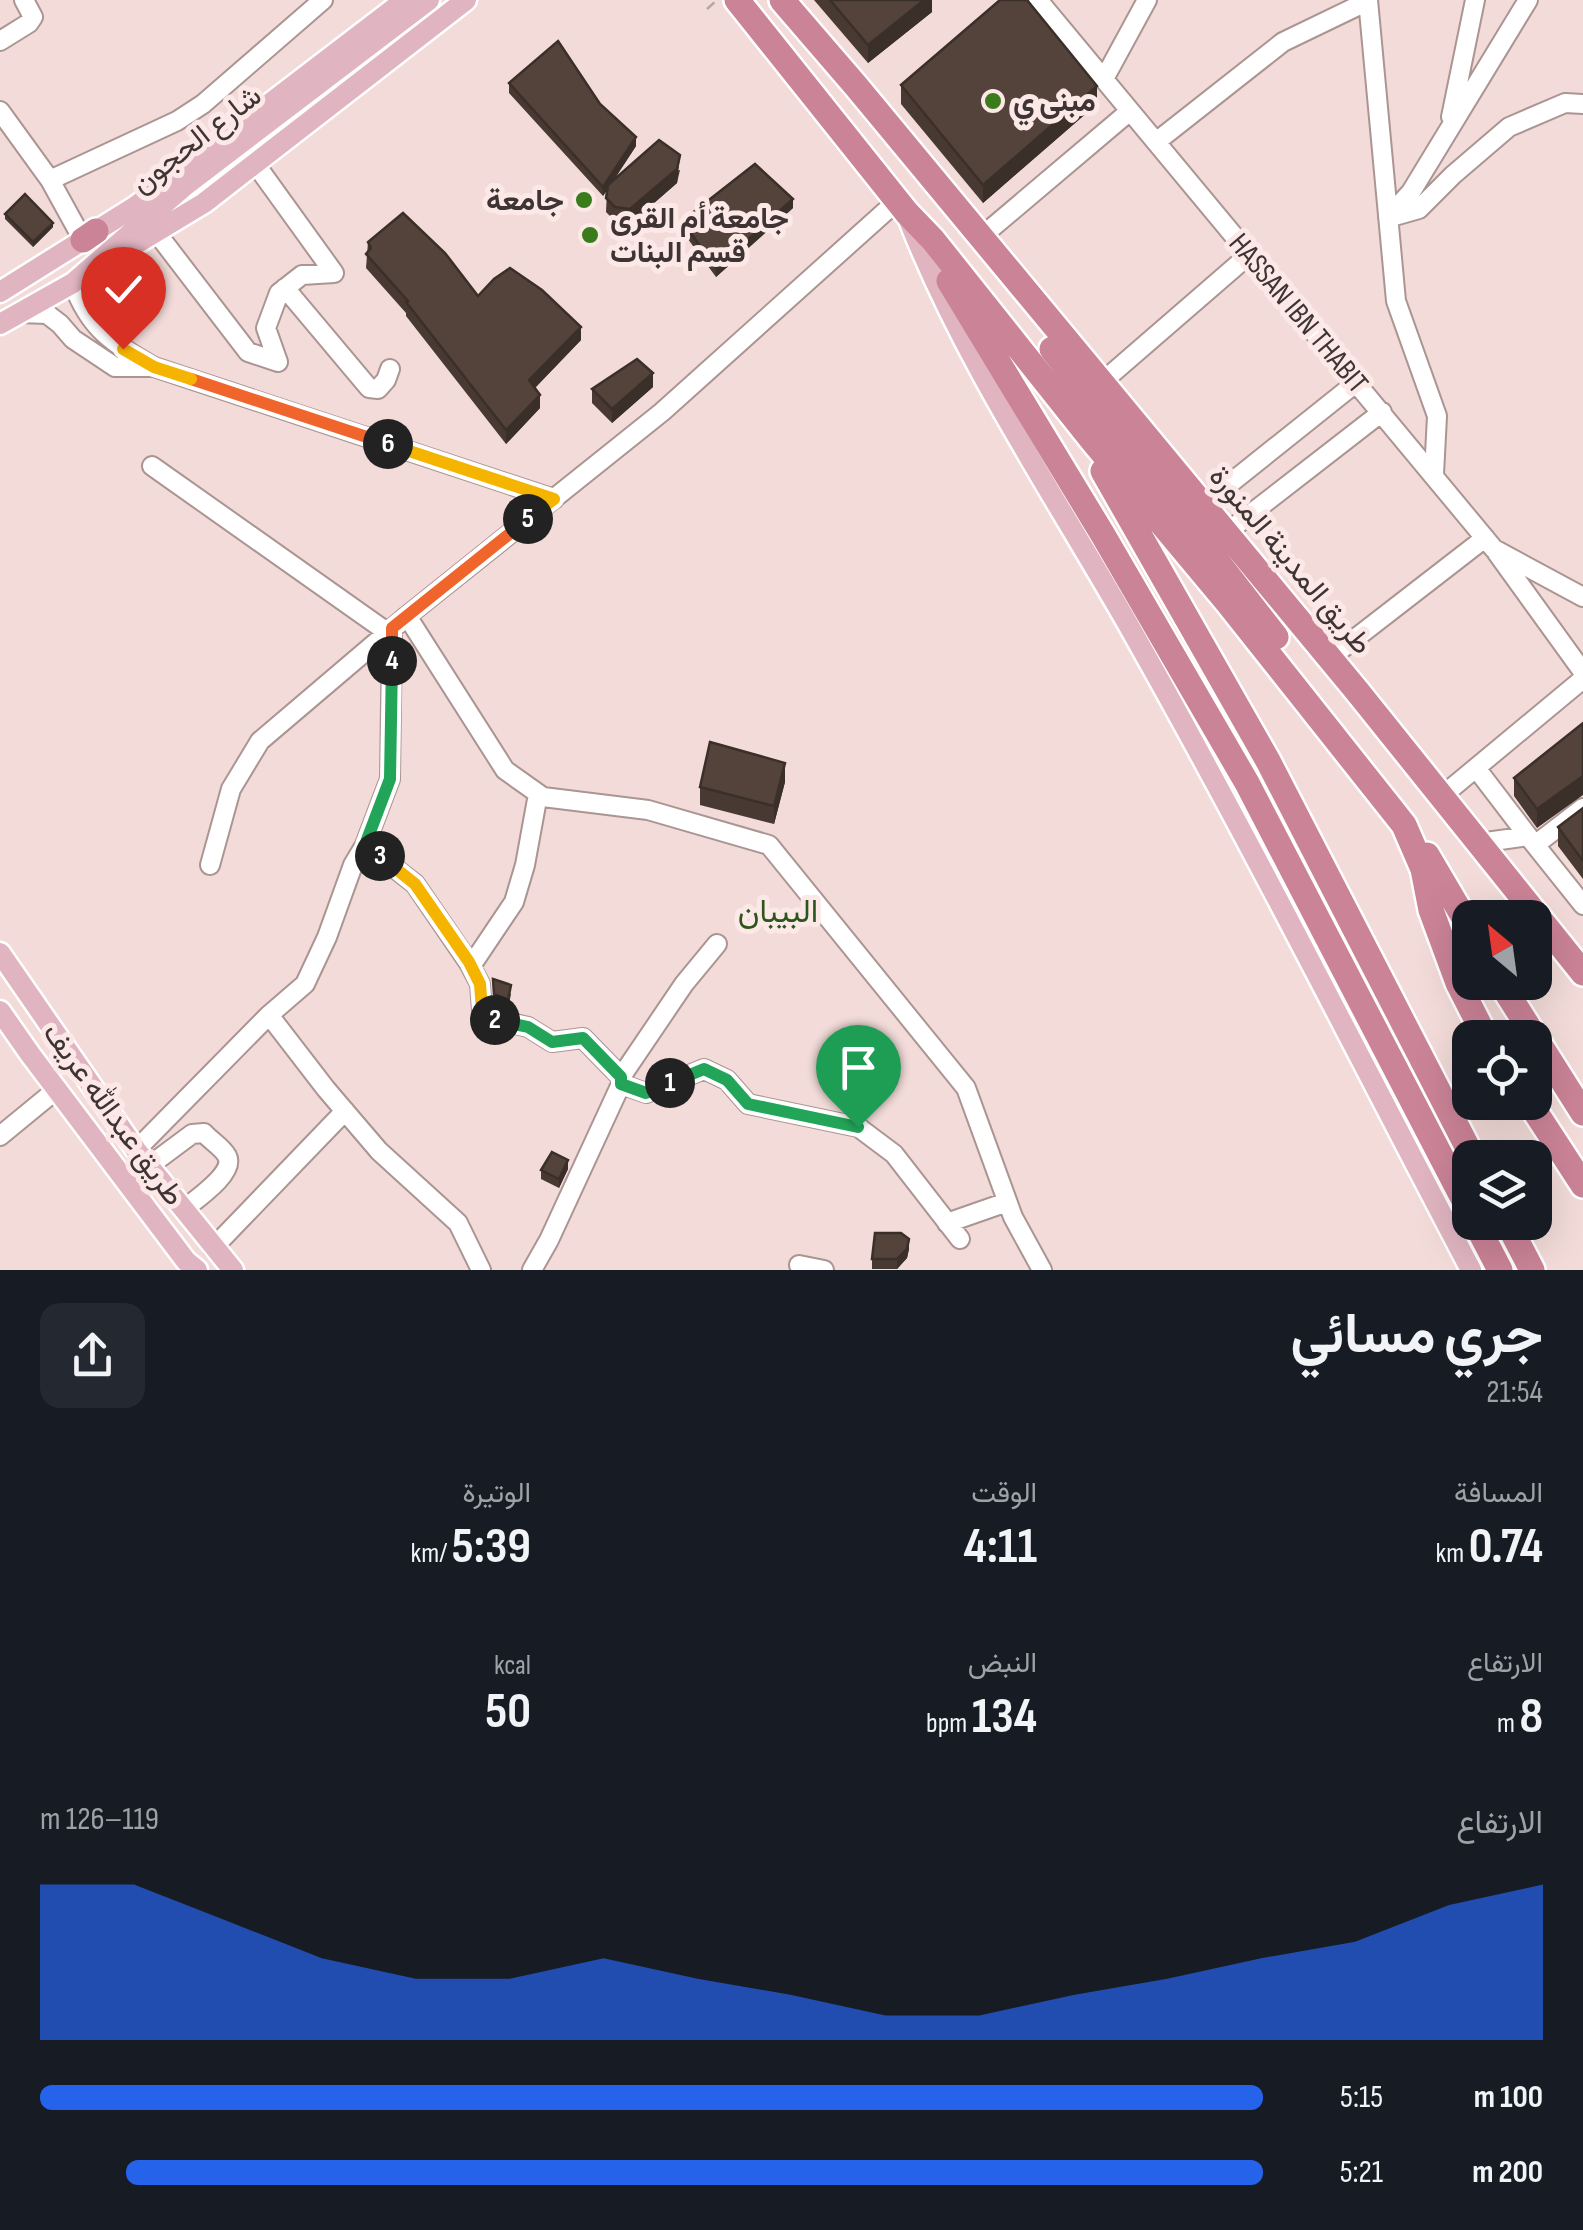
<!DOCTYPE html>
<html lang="ar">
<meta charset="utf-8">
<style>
body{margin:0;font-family:"Sofia Sans Condensed",Vazirmatn,sans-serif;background:#242831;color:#f1f3f6;direction:rtl;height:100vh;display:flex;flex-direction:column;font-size:38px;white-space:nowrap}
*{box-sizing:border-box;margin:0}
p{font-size:32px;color:#9ea1a6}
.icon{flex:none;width:55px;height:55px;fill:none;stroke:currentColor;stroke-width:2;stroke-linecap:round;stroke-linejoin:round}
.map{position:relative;height:1270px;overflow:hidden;direction:ltr}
.drawer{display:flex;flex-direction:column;background:#171b24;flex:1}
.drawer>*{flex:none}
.needle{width:65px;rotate:331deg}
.buttons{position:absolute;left:1452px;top:900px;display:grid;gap:20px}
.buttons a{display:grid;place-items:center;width:100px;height:100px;border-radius:20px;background:#171b24;box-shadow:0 10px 40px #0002;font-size:50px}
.pin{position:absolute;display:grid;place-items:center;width:85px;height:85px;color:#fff;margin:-102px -42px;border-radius:50% 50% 50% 0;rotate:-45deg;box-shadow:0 0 10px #0007}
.pin .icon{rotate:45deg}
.km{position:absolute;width:50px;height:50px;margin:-25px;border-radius:50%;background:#222;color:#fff;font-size:28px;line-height:50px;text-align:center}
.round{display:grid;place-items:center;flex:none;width:105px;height:105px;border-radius:20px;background:#242831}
.overview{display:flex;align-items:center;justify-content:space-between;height:170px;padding:0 40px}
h1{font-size:55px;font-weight:700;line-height:75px}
.figures{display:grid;grid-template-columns:repeat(3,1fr);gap:15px;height:170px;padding:10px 40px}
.figures div{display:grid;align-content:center}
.figures b{font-size:50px;font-weight:700}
.figures small{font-size:28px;font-weight:400}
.figures p{font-size:28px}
.chart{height:280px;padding:20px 40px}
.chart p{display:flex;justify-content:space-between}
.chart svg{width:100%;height:180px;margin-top:10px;fill:#2563eb;opacity:.7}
ul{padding:0 40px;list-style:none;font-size:32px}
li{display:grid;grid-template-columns:160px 120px 1fr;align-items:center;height:75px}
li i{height:25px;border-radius:12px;background:#2563eb}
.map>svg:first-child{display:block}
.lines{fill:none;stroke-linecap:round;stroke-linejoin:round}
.minor-casing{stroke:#ab9593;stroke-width:22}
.major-casing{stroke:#fff;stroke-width:25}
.highway-casing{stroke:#fff;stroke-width:30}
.path{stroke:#b8a5a3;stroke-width:2.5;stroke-dasharray:10 5;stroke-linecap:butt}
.minor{stroke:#fff;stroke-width:18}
.major{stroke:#e0b5c1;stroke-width:20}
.highway{stroke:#cb8397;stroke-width:25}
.wall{fill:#483a33}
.shaded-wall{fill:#3b2f29}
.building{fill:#54433b;stroke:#3b2f29;stroke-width:2.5}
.split-1-casing{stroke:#fff;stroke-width:20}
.split-2-casing{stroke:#fff;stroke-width:20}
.split-3-casing{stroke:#fff;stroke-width:20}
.split-4-casing{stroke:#fff;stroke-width:20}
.split-5-casing{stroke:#fff;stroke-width:20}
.split-6-casing{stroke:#fff;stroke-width:20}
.split-7-casing{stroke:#fff;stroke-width:20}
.split-8-casing{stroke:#fff;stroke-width:20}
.split-1{stroke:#22a559;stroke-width:12}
.split-2{stroke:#22a559;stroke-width:12}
.split-3{stroke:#f5b400;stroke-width:12}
.split-4{stroke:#22a559;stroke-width:12}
.split-5{stroke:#f0652b;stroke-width:12}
.split-6{stroke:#f5b400;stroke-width:12}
.split-7{stroke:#f0652b;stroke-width:12}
.split-8{stroke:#f5b400;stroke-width:12}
.poi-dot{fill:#3a7b1b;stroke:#fce9e7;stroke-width:4}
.labels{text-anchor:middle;stroke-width:10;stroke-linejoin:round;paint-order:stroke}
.poi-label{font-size:30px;font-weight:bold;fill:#3d3433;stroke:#fce9e7;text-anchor:start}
.street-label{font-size:30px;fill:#3d3433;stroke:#fce9e7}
.neighbourhood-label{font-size:32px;fill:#2c561b;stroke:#fce9e7}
</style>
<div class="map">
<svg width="1583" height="1270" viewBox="0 0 1583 1270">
<rect width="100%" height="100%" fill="#f2dbd8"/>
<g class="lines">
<g class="minor-casing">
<path id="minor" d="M 1038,0 L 1494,549 L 1583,597
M 1368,0 L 1396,301 L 1437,416 L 1434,474
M 0,41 L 29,23 L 33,17 L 24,0
M 1104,79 L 1147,0
M 0,111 L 50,180 L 83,240
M 1451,117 L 1475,0
M 1156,142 L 1283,42 L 1368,1
M 254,162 L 334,273
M 50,180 L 177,121 L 203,104 L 323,0
M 1388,217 L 1411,192 L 1528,0
M 1391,217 L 1419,209 L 1453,175 L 1509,127 L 1565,103 L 1583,104
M 156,232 L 248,352 L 278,362
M 981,237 L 1130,111
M 73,283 C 89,329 113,343 154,367 L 554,499
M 285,288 L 369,388 L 378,389 L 386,380 L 390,369
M 19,313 L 47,314 L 60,324 L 73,339 L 115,367 L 153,367
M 278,362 L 266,328 L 279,293 L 302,275 L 334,273
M 1101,383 L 1250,254
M 152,466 L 387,632
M 1203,505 L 1357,382
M 1226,533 L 1382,412
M 1497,553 L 1583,672
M 407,616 L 505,770 L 543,797 L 648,810 L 769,845 L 966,1088 L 1013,1217 L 1042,1270
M 1330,658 L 1485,538
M 1476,768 L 1528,836
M 1442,796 L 1583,679
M 1479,843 L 1528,836 L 1583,905
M 365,845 L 415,884 L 469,963 L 480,984 L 482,1010 L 494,1019 L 528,1027 L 552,1042 L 583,1038 L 621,1077
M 1535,845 L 1583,808
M 210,865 L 231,789 L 260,741 L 407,616 L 662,412 L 897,201
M 471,966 L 514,902 L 525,865 L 538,794
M 269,1015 L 326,1089 L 379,1151 L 458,1223 L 481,1270
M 621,1084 L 646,1093 L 704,1069 L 727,1080 L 748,1104 L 858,1127 L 894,1154 L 960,1239
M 0,1136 L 56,1090
M 136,1150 L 269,1015 L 305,984 L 327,937 L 353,865 L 365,845 L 390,779 L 392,628
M 149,1166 L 192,1134 L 204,1133 C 210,1140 223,1148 227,1156 C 236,1173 195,1200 183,1210
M 947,1223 L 1007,1202
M 213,1248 L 345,1111
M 799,1265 L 824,1270
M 532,1270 L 549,1240 L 621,1084 L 621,1077 L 684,984 L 717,944"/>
</g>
<g class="major-casing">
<path id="major" d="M 909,220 C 966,365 1056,497 1133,633 C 1251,842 1359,1057 1471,1270
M 96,231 L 136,206 L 405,0
M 126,250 L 204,203 L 466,0
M 0,292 L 83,240
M 0,324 L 73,283 L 186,185 L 429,0
M 0,953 L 136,1150 L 233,1270
M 0,1011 L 30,1054 L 186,1261 L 197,1270"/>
</g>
<g class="highway-casing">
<path id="highway" d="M 737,0 L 907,213 L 933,240 L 1092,440 L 1228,603 L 1404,825 L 1423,869 L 1431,910 L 1458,983 L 1486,1038
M 782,0 L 856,86 L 1357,691 L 1583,973
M 83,240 L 96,231
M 949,281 L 1103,535 L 1247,783 L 1470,1212
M 1052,349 L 1276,637
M 1103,471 L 1268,761 L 1473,1158
M 1427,855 L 1470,928
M 1500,982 L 1583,1113
M 1529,1102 L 1583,1185
M 1475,1222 L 1500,1270
M 1507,1222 L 1532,1270"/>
</g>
<path class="path" d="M 707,9 L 717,0"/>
<use href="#minor" class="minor"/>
<use href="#major" class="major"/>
<use href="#highway" class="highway"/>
</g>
<path class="wall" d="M 814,0 L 932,0 L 932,12 L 868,63 Z
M 509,83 L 600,104 L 636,146 L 614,180 L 680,170 L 677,183 L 630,224 L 615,221 L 606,212 L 607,190 L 603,196 L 509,93 Z
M 901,85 L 1097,104 L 983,203 L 901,104 Z
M 793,208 L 716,277 L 682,231 L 682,221 Z
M 5,214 L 53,227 L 33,247 L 5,219 Z
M 368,242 L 478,296 L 581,340 L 535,388 L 540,408 L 506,444 L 406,316 L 406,313 L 366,268 Z
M 653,387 L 612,423 L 592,403 L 592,389 Z
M 1583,723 L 1537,828 L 1514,796 L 1514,778 Z
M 785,782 L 774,824 L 700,805 L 700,787 Z
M 1583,808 L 1583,879 L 1558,846 L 1558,827 Z
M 493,979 L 511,994 L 508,1009 L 494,1003 Z
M 862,1083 L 889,1086 L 875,1099 L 862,1093 Z
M 568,1169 L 559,1188 L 541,1179 L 541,1170 Z
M 909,1249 L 907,1258 L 897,1269 L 872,1269 L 872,1259 Z"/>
<path class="shaded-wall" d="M 924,0 L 932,0 L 932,12 L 868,63 L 868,45 Z
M 1097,86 L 1097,104 L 983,203 L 983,185 Z
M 636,137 L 636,146 L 603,196 L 603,187 Z
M 680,155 L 677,183 L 630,224 L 630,209 Z
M 793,199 L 793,208 L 716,277 L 716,268 Z
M 53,223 L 53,227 L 33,247 L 33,242 Z
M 581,327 L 581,340 L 529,394 L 529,380 Z
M 653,373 L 653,387 L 612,423 L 612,409 Z
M 540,395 L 540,408 L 506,444 L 506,430 Z
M 785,763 L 785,782 L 774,824 L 774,806 Z
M 1583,776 L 1583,795 L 1537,828 L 1537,809 Z
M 889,1077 L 889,1086 L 875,1099 L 875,1089 Z
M 568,1160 L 568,1169 L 559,1188 L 559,1179 Z
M 909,1239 L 909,1249 L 907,1258 L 897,1269 L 897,1259 Z"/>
<path class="building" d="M 830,0 L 924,0 L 868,45 Z
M 1000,0 L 1027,0 L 1097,86 L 983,185 L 901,85 Z
M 558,41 L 600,104 L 636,137 L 603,187 L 509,83 Z
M 659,140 L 680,155 L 677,169 L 630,209 L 615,207 L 606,198 L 608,185 Z
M 755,164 L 793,199 L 716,268 L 682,221 Z
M 25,194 L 53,223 L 33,242 L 5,214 Z
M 403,213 L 445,253 L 478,296 L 494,279 L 510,268 L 542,290 L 581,327 L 529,380 L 540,395 L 506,430 L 406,302 L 408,301 L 366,254 L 371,248 L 368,242 Z
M 637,359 L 653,373 L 612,409 L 592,389 Z
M 1583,723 L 1583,776 L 1537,809 L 1514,778 Z
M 710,742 L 785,763 L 774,806 L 700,787 Z
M 1583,808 L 1583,861 L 1558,827 Z
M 493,979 L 511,985 L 508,1000 L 494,994 Z
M 869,1060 L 881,1063 L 889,1077 L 875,1089 L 862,1083 Z
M 552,1152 L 568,1160 L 559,1179 L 541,1170 Z
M 875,1233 L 901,1233 L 909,1239 L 907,1249 L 897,1259 L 872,1259 Z"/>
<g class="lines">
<g class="split-1-casing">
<path id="split-1" d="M 670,1083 L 704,1069 L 727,1080 L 748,1104 L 858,1127"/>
</g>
<g class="split-2-casing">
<path id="split-2" d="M 495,1020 L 528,1027 L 552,1042 L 583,1038 L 621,1077 L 621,1084 L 646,1093 L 670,1083"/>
</g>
<g class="split-3-casing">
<path id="split-3" d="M 380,856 L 415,884 L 469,962 L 480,984 L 482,1010 L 495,1020"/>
</g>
<g class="split-4-casing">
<path id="split-4" d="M 380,856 L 365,845 L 390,779 L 392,661"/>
</g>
<g class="split-5-casing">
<path id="split-5" d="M 392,661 L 392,628 L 528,519"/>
</g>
<g class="split-6-casing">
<path id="split-6" d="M 388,444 L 554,499 L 528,519"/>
</g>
<g class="split-7-casing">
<path id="split-7" d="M 191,379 L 388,444"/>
</g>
<g class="split-8-casing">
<path id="split-8" d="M 123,349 L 154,367 L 191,379"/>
</g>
<use href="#split-1" class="split-1"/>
<use href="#split-2" class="split-2"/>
<use href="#split-3" class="split-3"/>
<use href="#split-4" class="split-4"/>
<use href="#split-5" class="split-5"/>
<use href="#split-6" class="split-6"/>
<use href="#split-7" class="split-7"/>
<use href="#split-8" class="split-8"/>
</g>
<g class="poi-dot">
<circle cx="993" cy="101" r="10"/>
<circle cx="584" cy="200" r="10"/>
<circle cx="590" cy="235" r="10"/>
</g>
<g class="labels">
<g class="poi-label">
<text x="1013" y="111">مبنى ي</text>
<text x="564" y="210" text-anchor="end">جامعة</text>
<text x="610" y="228">جامعة أم القرى<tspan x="610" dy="34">قسم البنات</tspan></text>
</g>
<g class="street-label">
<text transform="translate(196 139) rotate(-38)" y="10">شارع الحجون</text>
<text transform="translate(1299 313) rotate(50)" y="10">HASSAN IBN THABIT</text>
<text transform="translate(1291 560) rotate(50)" y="10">طريق المدينة المنورة</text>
<text transform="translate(114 1114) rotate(54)" y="10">طريق عبدالله عريف</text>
</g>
<g class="neighbourhood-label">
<text x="778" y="922">البيبان</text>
</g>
</g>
</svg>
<div class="buttons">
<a><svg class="needle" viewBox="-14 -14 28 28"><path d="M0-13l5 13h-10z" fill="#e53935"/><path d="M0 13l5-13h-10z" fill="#9ea1a6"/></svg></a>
<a><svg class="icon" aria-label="locate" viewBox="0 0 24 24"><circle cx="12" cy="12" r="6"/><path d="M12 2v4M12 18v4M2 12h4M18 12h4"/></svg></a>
<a><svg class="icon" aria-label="layers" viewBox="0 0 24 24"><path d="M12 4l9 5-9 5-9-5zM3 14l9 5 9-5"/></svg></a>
</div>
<div class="pin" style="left:858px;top:1127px;background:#1e9e55"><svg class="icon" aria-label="arrive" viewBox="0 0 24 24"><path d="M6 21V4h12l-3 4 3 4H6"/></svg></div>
<div class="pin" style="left:123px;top:349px;background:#d93025"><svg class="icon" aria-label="check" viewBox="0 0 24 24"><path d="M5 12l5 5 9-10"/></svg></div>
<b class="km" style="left:670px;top:1083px">1</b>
<b class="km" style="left:495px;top:1020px">2</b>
<b class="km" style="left:380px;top:856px">3</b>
<b class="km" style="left:392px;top:661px">4</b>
<b class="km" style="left:528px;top:519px">5</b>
<b class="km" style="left:388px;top:444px">6</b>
</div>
<section class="drawer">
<div class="overview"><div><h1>جري مسائي</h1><p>21:54</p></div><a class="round"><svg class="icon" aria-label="share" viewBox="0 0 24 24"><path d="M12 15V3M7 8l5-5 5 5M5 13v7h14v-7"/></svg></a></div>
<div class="figures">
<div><p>المسافة</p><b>0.74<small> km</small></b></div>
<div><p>الوقت</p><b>4:11</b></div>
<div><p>الوتيرة</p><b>5:39<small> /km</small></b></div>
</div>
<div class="figures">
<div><p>الارتفاع</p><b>8<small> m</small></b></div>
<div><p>النبض</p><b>134<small> bpm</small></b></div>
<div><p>kcal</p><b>50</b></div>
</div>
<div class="chart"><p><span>الارتفاع</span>119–126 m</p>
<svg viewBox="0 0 160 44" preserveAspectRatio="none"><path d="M0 44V6L10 6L20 15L30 24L40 29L50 29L60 24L70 29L80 33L90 38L100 38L110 33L120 29L130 24L140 20L150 11L160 6V44z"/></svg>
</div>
<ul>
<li><b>100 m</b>5:15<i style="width:100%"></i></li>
<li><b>200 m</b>5:21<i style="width:93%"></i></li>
</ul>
</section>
